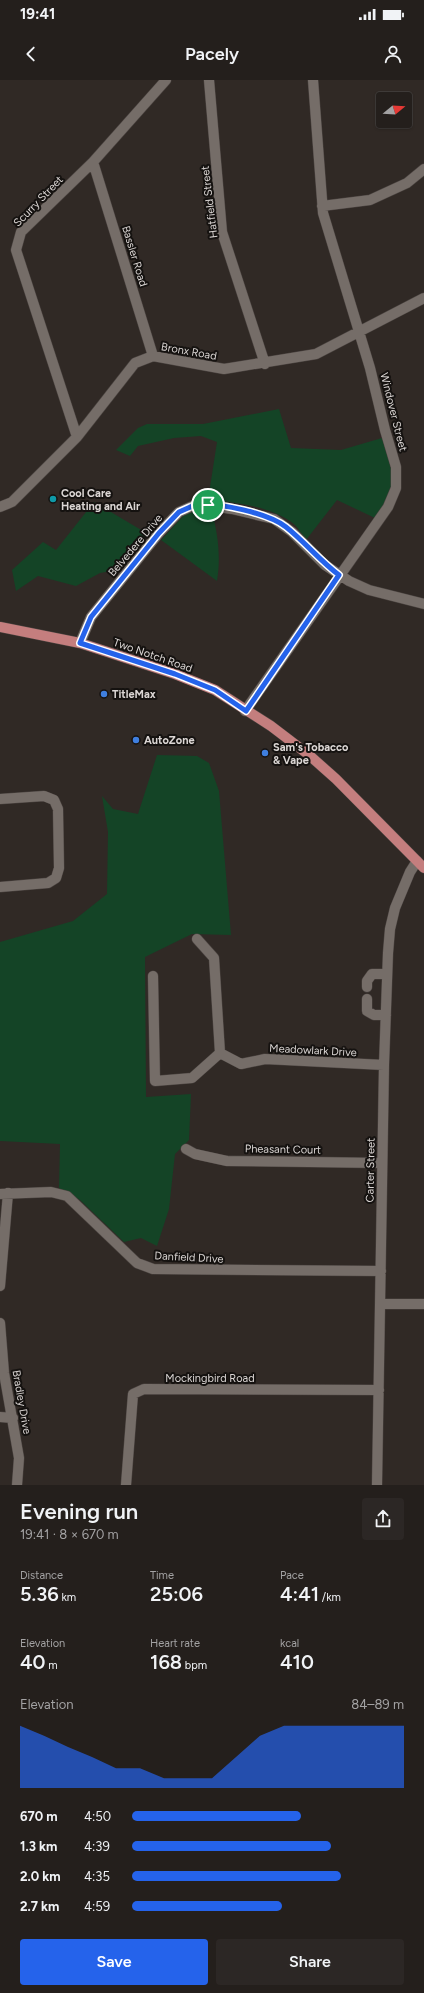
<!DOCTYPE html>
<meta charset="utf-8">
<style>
body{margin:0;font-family:Figtree,sans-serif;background:#2c2725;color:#f1f3f6;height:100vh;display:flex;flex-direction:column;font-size:15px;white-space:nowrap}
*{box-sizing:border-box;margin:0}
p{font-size:13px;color:#a3a2a3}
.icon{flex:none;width:22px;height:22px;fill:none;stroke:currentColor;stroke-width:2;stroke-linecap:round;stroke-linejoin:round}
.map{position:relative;height:1405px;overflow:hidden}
.sheet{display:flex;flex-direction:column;background:#241f1c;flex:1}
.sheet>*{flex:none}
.needle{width:26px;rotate:72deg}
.buttons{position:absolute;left:376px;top:12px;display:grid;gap:8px}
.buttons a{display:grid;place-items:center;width:36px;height:36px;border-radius:4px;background:#241f1c;box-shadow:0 1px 3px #0004,0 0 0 1px #413d3b;font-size:20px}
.pin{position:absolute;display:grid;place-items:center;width:34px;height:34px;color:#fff;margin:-17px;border:2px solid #fff;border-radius:50%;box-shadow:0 1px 4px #0007}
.round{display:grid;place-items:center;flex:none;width:42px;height:42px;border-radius:4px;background:#2c2725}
.headline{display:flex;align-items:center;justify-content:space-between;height:68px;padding:0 20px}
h1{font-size:22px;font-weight:600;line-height:30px}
.figures{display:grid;grid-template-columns:repeat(3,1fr);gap:6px;height:68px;padding:4px 20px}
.figures div{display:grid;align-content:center}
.figures b{font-size:20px;font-weight:600}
.figures small{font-size:11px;font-weight:400}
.figures p{font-size:11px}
.chart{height:112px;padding:8px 20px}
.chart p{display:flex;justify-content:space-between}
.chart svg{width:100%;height:72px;margin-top:4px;fill:#2563eb;opacity:.7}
.primary-button{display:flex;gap:8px;margin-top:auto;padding:8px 20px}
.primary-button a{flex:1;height:46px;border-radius:4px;background:#2563eb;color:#fff;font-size:16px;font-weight:600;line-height:46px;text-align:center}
.primary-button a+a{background:#2c2725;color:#f1f3f6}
ul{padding:0 20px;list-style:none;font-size:13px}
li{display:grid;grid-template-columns:64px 48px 1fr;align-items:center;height:30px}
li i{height:10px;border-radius:5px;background:#2563eb}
.status{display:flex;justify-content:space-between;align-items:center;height:28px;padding:0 20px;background:#241f1c;direction:ltr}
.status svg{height:11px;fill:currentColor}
header{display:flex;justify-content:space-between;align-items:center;height:52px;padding:0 20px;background:#241f1c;font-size:18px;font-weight:600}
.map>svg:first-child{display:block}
.green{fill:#144426}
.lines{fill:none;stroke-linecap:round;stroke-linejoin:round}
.minor-casing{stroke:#4b4441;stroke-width:11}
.major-casing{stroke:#4b4441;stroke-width:11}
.minor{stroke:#756d68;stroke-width:10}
.major{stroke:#c47e7e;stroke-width:10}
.route-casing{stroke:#fff;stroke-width:8}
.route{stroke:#2563eb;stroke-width:5}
.culture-dot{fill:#0f9aa8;stroke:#151210;stroke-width:1.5}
.shop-dot{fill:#3f7fe0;stroke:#151210;stroke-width:1.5}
.labels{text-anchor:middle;stroke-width:4;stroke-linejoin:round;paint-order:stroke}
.street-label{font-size:11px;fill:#dbd6d4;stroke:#151210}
.poi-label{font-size:11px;font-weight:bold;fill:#dbd6d4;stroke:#151210;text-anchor:start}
</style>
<div class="status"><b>19:41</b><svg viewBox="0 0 49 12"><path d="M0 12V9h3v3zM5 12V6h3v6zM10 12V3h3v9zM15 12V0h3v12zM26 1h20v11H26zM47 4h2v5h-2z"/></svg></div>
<header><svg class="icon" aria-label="back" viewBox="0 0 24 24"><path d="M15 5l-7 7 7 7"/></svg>Pacely<svg class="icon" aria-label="person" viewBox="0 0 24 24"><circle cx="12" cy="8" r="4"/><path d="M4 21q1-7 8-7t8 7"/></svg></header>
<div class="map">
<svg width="424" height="1405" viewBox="0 0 424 1405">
<rect width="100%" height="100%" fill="#302925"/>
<path class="green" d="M 279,329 L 291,368 L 341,370 L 382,358 C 394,398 400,402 375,438 L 337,420 L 306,460 C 302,455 299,449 295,445 C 275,427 234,422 208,420 L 217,362 L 201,356 L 174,358 L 138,366 L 130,376 L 116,370 L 138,348 L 147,344 L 203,344 Z
M 94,422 L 148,454 L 117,490 L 100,493 L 76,506 L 38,496 L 16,511 L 12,490 L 43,462 L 56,470 Z
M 197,429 L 212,431 C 218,455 221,477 217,501 L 161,460 L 186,433 Z
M 157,675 L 197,676 L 209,683 L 219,711 L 231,855 L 192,854 L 145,877 L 146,1017 L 191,1014 L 189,1060 L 175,1074 L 169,1129 L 157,1166 L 141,1158 L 124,1162 L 80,1120 L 59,1108 L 60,1064 L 0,1061 L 0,862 L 73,841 L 107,814 L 108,752 L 102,716 L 113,729 L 138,734 Z"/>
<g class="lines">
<g class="minor-casing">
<path id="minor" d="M 209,0 L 222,152 L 265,284
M 93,82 L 153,276
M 322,126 L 370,120 L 407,103 L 424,89
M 77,357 L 16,170 L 21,152 L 93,82 L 166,0
M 0,427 L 12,422 L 77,357 L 135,283 L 153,276 L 224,289 L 316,274 L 424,218
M 80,563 L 91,537 L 159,453 L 179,432 L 197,424 L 232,429 L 274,439 L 292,452 L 325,485 L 349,501 L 369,510 L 424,524
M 245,631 L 388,427 L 396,408 L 396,387 L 385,350 L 370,288 L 323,133 L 313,0
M 0,719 L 44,716 L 54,720 L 58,729 L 59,788 L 56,798 L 48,803 L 0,807
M 153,896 L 155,1001 L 192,998 L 220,973 L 214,878 L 197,859
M 367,907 L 367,901 L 372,894 L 387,894
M 367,919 L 367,931 L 374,935 L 386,935
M 220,973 L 241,984 L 265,979 L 384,985
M 186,1069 L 195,1074 L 227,1081 L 382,1083
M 0,1114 L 51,1112 L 67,1116 L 137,1183 L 153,1189 L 381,1191
M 0,1206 L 8,1113
M 380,1224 L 424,1224
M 0,1243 L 4,1293 L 19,1378 L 17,1405
M 0,1337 L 13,1338
M 126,1405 L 133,1314 L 144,1309 L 379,1310
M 377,1405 L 384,985 L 388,873 L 390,849 L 395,828 L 410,792 L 417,781"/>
</g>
<g class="major-casing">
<path id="major" d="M 0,547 L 80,563 L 175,594 L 215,610 L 271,646 L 309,675 L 336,699 L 424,788"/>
</g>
<use href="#minor" class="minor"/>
<use href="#major" class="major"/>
</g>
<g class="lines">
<g class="route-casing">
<path id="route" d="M 197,424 C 220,423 268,433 286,447 C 305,462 320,481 339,495 L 246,631 L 215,610 L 175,594 L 80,563 L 91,537 L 159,453 L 179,432 Z"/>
</g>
<use href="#route" class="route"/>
</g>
<circle class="culture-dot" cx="53" cy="419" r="4"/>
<g class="shop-dot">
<circle cx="104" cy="614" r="4"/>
<circle cx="136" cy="660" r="4"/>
<circle cx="265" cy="673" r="4"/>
</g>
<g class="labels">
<g class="street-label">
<text transform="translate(38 121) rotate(-46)" y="4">Scurry Street</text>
<text transform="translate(209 122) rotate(-97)" y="4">Hatfield Street</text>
<text transform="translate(135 176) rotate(73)" y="4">Bassler Road</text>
<text transform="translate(189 271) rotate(10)" y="4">Bronx Road</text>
<text transform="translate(394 332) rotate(76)" y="4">Windover Street</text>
<text transform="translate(135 465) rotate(-50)" y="4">Belvedere Drive</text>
<text transform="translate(153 575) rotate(19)" y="4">Two Notch Road</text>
<text transform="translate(313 970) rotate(3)" y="4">Meadowlark Drive</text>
<text transform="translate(283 1069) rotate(1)" y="4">Pheasant Court</text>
<text transform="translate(370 1090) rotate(-89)" y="4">Carter Street</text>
<text transform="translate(189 1177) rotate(3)" y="4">Danfield Drive</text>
<text x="210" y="1302">Mockingbird Road</text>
<text transform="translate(22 1322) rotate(80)" y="4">Bradley Drive</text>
</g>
<g class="poi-label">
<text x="61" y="417">Cool Care<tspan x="61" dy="13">Heating and Air</tspan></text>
<text x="112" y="618">TitleMax</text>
<text x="144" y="664">AutoZone</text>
<text x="273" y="671">Sam's Tobacco<tspan x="273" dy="13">&amp; Vape</tspan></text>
</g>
</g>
</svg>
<div class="buttons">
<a><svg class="needle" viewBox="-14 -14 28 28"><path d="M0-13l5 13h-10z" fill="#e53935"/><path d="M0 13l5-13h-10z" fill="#a3a2a3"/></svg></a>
</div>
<div class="pin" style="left:208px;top:425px;background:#1e9e55"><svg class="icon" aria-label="arrive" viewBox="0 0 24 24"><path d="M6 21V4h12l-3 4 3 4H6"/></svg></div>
</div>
<section class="sheet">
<div class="headline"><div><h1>Evening run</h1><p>19:41 · 8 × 670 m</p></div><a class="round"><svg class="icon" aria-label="share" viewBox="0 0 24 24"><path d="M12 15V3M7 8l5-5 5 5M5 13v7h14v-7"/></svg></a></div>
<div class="figures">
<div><p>Distance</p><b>5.36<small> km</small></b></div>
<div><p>Time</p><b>25:06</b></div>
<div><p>Pace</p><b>4:41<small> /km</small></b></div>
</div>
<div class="figures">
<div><p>Elevation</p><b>40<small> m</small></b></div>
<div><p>Heart rate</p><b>168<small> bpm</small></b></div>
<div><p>kcal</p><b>410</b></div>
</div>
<div class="chart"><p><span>Elevation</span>84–89 m</p>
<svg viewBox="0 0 160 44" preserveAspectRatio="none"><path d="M0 44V6L10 12L20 19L30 25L40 32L50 32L60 38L70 38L80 38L90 25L100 12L110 6L120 6L130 6L140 6L150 6L160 6V44z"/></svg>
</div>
<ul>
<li><b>670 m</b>4:50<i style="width:62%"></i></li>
<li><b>1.3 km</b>4:39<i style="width:73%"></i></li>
<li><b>2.0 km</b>4:35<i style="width:77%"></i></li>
<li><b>2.7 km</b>4:59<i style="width:55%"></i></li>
</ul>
<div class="primary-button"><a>Save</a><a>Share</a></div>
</section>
